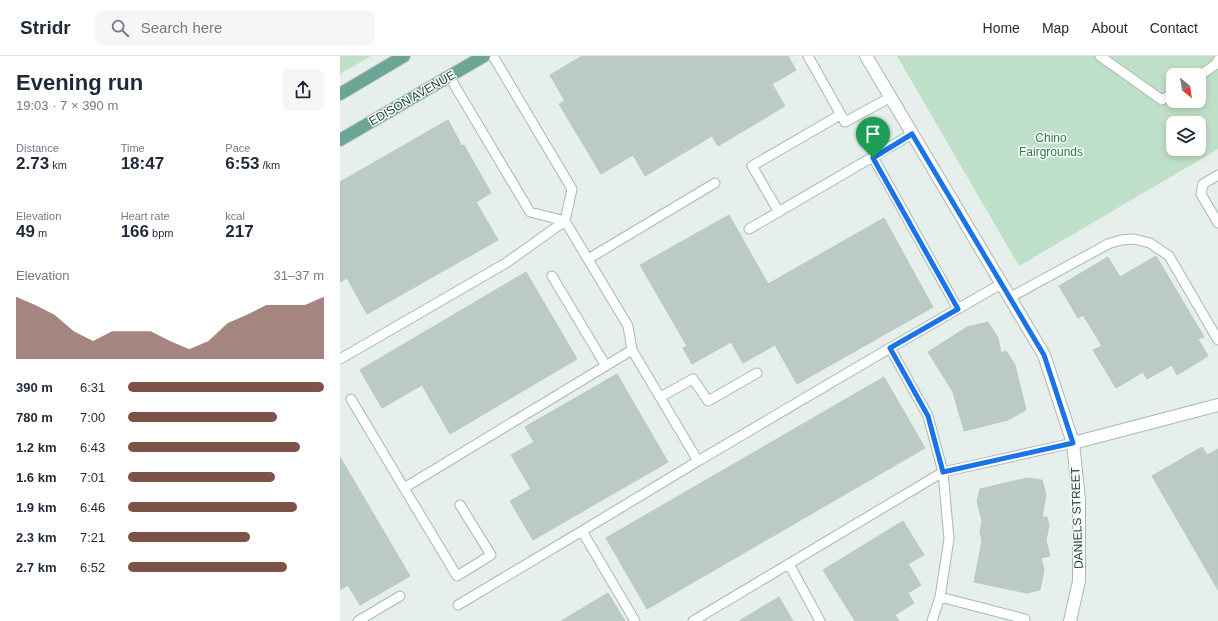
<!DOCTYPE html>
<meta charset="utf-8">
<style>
body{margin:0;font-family:Arial,sans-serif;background:#f6f6f7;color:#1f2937;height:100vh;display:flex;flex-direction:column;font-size:15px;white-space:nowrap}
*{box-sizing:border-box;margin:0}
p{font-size:13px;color:#747a83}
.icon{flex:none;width:22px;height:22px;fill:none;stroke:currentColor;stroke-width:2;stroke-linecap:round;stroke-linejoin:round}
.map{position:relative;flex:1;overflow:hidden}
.drawer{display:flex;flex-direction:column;background:#fff;width:340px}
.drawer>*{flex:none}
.needle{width:26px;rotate:150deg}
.controls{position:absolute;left:826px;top:12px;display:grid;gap:8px}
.controls a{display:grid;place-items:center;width:40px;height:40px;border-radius:8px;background:#fff;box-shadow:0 2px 6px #0003;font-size:20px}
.pin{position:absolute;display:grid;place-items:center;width:34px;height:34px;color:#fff;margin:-41px -17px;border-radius:50% 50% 50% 0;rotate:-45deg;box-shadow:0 0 4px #0007}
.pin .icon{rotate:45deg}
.round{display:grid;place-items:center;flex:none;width:42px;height:42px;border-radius:8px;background:#f6f6f7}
.headline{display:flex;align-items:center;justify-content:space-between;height:68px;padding:0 16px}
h1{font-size:22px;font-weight:600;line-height:30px}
.metrics{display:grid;grid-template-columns:repeat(3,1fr);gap:6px;height:68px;padding:4px 16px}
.metrics div{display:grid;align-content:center}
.metrics b{font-size:17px;font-weight:600}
.metrics small{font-size:11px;font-weight:400}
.metrics p{font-size:11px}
.chart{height:112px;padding:8px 16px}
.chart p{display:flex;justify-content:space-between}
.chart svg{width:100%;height:72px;margin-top:4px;fill:#7f5249;opacity:.7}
ul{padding:0 16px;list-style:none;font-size:13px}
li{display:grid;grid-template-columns:64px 48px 1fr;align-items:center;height:30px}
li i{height:10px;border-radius:5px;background:#7f5249}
header{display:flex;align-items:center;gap:24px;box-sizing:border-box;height:56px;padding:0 20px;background:#fff;border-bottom:1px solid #e0e1e3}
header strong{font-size:19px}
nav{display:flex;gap:22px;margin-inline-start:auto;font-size:14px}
.search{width:280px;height:36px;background:#f6f6f7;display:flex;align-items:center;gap:10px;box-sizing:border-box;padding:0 14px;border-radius:8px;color:#747a83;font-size:15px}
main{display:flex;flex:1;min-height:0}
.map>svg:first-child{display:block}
.green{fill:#bfe0c8;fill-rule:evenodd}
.building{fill:#bbcac4;stroke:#b8c9c2}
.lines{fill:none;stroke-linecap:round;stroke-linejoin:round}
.service-casing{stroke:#a8b8b2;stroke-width:11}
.minor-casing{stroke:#a8b8b2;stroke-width:14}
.primary-casing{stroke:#c2cac8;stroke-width:14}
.service{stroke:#fff;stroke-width:9}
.minor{stroke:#fff;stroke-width:12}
.primary{stroke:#6aa596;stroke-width:12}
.route-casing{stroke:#fff;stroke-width:8}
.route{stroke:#1a73e8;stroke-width:5}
.labels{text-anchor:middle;stroke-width:3;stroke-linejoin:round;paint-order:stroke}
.street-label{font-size:12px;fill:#24423a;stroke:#f7fbf9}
.park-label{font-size:12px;fill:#2d7a4b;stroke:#f7fbf9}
</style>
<header>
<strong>Stridr</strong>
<div class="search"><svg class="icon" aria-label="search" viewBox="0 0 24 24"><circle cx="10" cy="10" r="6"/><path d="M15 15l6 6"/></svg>Search here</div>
<nav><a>Home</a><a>Map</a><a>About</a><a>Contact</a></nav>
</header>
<main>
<section class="drawer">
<div class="headline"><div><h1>Evening run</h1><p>19:03 · 7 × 390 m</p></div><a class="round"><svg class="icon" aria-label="share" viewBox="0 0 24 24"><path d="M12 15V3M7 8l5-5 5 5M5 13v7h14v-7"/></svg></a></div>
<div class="metrics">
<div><p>Distance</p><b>2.73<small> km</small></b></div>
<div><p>Time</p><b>18:47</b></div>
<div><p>Pace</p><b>6:53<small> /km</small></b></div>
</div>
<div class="metrics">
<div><p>Elevation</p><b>49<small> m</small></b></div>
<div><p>Heart rate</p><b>166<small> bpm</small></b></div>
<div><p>kcal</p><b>217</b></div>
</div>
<div class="chart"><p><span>Elevation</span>31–37 m</p>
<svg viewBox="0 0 160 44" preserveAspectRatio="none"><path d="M0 44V6L10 11L20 17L30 27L40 33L50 27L60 27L70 27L80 33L90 38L100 33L110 22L120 17L130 11L140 11L150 11L160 6V44z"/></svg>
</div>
<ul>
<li><b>390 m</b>6:31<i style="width:100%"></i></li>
<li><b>780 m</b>7:00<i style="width:76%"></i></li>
<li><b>1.2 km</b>6:43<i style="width:88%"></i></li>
<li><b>1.6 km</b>7:01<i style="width:75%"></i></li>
<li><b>1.9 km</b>6:46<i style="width:86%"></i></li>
<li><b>2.3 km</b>7:21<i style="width:62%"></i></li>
<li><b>2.7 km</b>6:52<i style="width:81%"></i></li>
</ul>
</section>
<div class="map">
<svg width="878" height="565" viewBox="0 0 878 565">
<rect width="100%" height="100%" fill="#e6efeb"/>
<path class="green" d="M 0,0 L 31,0 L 0,18 Z
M 557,0 L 878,0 L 878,93 L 679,210 ZM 833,19 L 859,19 L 859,45 L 833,45 ZM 833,67 L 859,67 L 859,93 L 833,93 Z"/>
<path class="building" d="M 242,0 L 448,0 L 456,14 L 432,28 L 445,50 L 378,90 L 372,80 L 305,120 L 293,99 L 261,118 L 219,48 L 225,45 L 210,19 Z
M 108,64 L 122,90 L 124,89 L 151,137 L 136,146 L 158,184 L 27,258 L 7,222 L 0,226 L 0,126 Z
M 389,159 L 428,228 L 544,162 L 593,251 L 457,328 L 435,289 L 403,307 L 391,286 L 352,308 L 343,292 L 347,290 L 300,209 Z
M 816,200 L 864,281 L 858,283 L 868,300 L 837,319 L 832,309 L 807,323 L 803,316 L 776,332 L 753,294 L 762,290 L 743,259 L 738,262 L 719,230 L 768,201 L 780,221 Z
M 186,216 L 237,303 L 110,378 L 82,329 L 42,352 L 20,314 Z
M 648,266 L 658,282 L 661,297 L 666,295 L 675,309 L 686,354 L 668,364 L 624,375 L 613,336 L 588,296 L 627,271 Z
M 277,318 L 328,406 L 193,484 L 170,445 L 191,433 L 171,399 L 194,386 L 185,371 Z
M 544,321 L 585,392 L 307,553 L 266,482 Z
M 862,391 L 867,399 L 878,393 L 878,534 L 812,420 Z
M 0,401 L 70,520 L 20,549 L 8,529 L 0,534 Z
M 687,422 L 702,424 L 706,439 L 702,461 L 707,461 L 709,470 L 706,484 L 710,500 L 701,502 L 704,514 L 700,534 L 687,537 L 634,526 L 642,485 L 640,476 L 642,465 L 637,445 L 640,433 Z
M 563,465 L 584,499 L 568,508 L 581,529 L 568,537 L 574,547 L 555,559 L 559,565 L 515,565 L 483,514 Z
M 268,537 L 285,565 L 221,565 Z
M 439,541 L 453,565 L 399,565 Z"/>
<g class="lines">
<g class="service-casing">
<path id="service" d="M 468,0 L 505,66 L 551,41
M 760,0 L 822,44 L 833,37
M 109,20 L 190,156 L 225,165 L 288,270 L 292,294 L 358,405 L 550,292
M 859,20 L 875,9 L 878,4
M 533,101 L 618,253
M 878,119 L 863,128 L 861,138 L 878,167
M 439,156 L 412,110 L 500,59
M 409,173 L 572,78
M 248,203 L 375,127
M 212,220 L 266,310
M 669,242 L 768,188 L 781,184 L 794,183 L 810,187 L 829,200 L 878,284
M 0,303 L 166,207 L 225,165 L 232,133 L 153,0
M 320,341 L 353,323 L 368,345 L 417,317
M 11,343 L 64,432
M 120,449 L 151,499 L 117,520 L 64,432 L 292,294
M 449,508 L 480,565
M 600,541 L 685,563
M 118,549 L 242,475
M 18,565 L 60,540
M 295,565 L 242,475 L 358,405
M 353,565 L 603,416 L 588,360 L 550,292 L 661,228
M 592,565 L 600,541 L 609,483 L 603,416 L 733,387"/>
</g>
<g class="minor-casing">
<path id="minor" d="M 526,0 L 704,299 L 733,387 L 739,444 L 739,525 L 730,565
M 733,387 L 878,349"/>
</g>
<g class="primary-casing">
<path id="primary" d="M 0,38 L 64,0
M 0,84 L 144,0"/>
</g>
<use href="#service" class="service"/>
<use href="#minor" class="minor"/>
<use href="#primary" class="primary"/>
</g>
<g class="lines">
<g class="route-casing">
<path id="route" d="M 572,78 L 704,299 L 733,387 L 603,416 L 588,360 L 550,292 L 618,253 L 533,102 Z"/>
</g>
<use href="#route" class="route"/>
</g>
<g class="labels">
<g class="street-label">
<text transform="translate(72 42) rotate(-30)" y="4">EDISON AVENUE</text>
<text transform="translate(737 462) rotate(-92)" y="4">DANIELS STREET</text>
</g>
<g class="park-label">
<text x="711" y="86">Chino<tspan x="711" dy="14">Fairgrounds</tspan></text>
</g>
</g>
</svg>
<div class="controls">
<a><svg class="needle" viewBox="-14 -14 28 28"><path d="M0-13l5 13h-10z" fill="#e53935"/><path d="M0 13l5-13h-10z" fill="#747a83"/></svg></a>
<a><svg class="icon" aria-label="layers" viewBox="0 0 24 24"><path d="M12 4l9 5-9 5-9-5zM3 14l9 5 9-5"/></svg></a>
</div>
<div class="pin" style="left:533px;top:102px;background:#1e9e55"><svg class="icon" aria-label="arrive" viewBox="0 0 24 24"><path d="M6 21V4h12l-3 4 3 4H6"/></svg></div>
</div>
</main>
